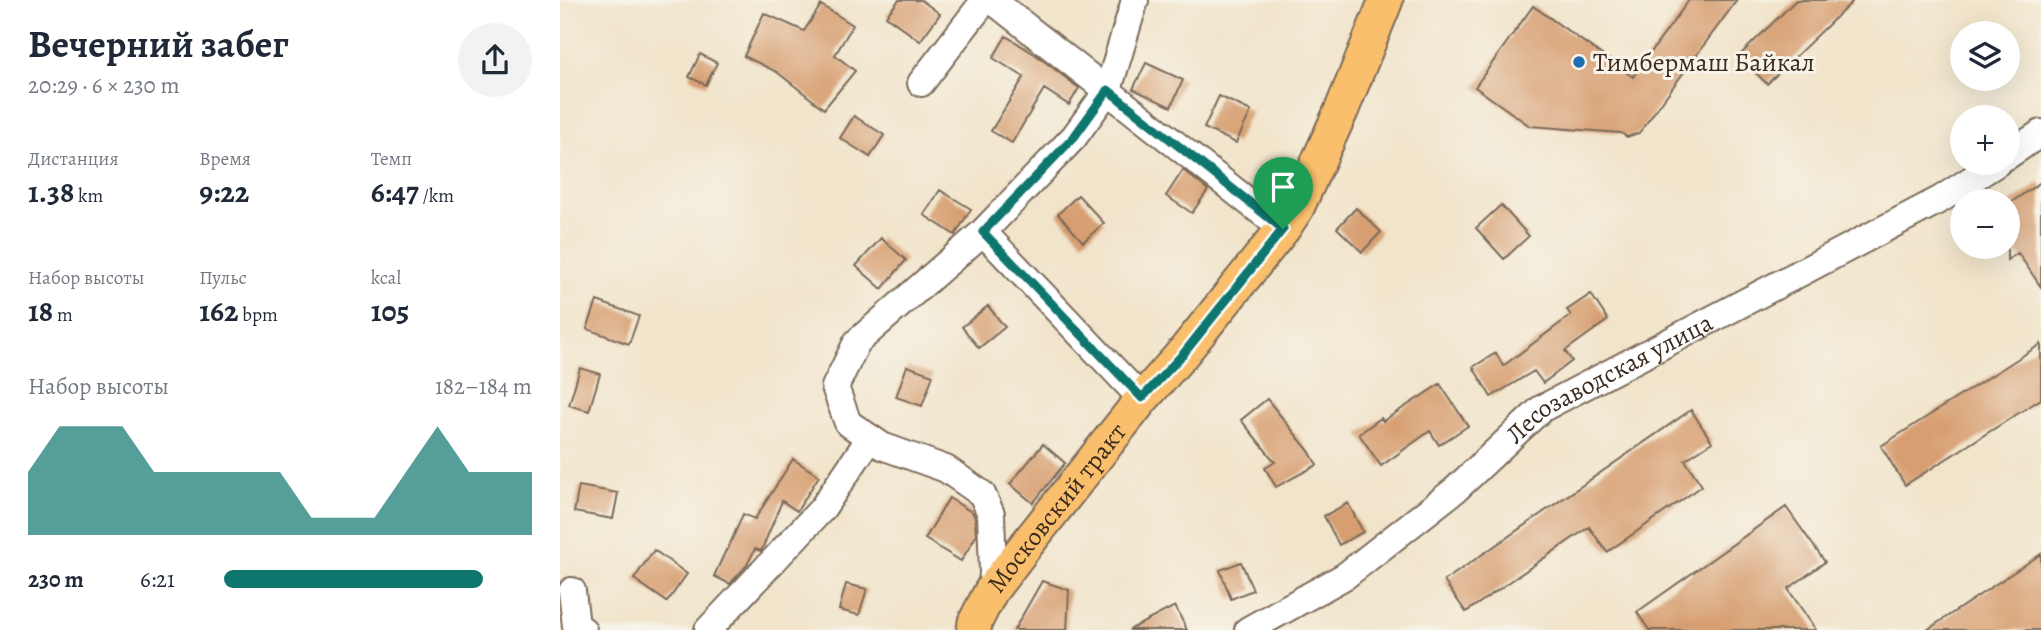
<!DOCTYPE html>
<html lang="ru">
<meta charset="utf-8">
<style>
body{margin:0;font-family:Alegreya,serif;background:#f2f2f3;color:#1f2937;height:100vh;display:flex;flex-direction:column;font-size:26px;white-space:nowrap}
*{box-sizing:border-box;margin:0}
p{font-size:23px;color:#747a83}
.icon{flex:none;width:38px;height:38px;fill:none;stroke:currentColor;stroke-width:2;stroke-linecap:round;stroke-linejoin:round}
.map{position:relative;flex:1;overflow:hidden}
.drawer{display:flex;flex-direction:column;background:#fff;width:560px}
.drawer>*{flex:none}
.fabs{position:absolute;left:1390px;top:21px;display:grid;gap:14px}
.fabs a{display:grid;place-items:center;width:70px;height:70px;border-radius:50%;background:#fff;box-shadow:0 7px 28px #0002;font-size:35px}
.pin{position:absolute;display:grid;place-items:center;width:60px;height:60px;color:#fff;margin:-72px -30px;border-radius:50% 50% 50% 0;rotate:-45deg;box-shadow:0 0 7px #0007}
.pin .icon{rotate:45deg}
.round{display:grid;place-items:center;flex:none;width:74px;height:74px;border-radius:37px;background:#f2f2f3}
.summary{display:flex;align-items:center;justify-content:space-between;height:119px;padding:0 28px}
h1{font-size:38px;font-weight:700;line-height:52px}
.metrics{display:grid;grid-template-columns:repeat(3,1fr);gap:10px;height:119px;padding:7px 28px}
.metrics div{display:grid;align-content:center}
.metrics b{font-size:30px;font-weight:700}
.metrics small{font-size:19px;font-weight:400}
.metrics p{font-size:19px}
.chart{height:196px;padding:14px 28px}
.chart p{display:flex;justify-content:space-between}
.chart svg{width:100%;height:126px;margin-top:7px;fill:#0f766e;opacity:.7}
ul{padding:0 28px;list-style:none;font-size:23px}
li{display:grid;grid-template-columns:112px 84px 1fr;align-items:center;height:52px}
li i{height:18px;border-radius:9px;background:#0f766e}
main{display:flex;flex:1;min-height:0}
.map>svg:first-child{display:block}
.building{fill:#d79f71}
.lines{fill:none;stroke-linecap:round;stroke-linejoin:round}
.minor-casing{stroke:#7b6b5a;stroke-width:30}
.major-casing{stroke:#7b6b5a;stroke-width:37}
.minor{stroke:#fff;stroke-width:26}
.major{stroke:#f9bf6d;stroke-width:33}
.route-casing{stroke:#fff;stroke-width:14}
.route{stroke:#0f766e;stroke-width:9}
.poi-dot{fill:#1f6fb2;stroke:#f7f3e8;stroke-width:2.5}
.labels{text-anchor:middle;stroke-width:6;stroke-linejoin:round;paint-order:stroke}
.poi-label{font-size:26px;fill:#3b2a1e;stroke:#f7f3e8;text-anchor:start}
.street-label{font-size:26px;fill:#3b2a1e;stroke:#f7f3e8}
</style>
<main>
<section class="drawer">
<div class="summary"><div><h1>Вечерний забег</h1><p>20:29 · 6 × 230 m</p></div><a class="round"><svg class="icon" aria-label="share" viewBox="0 0 24 24"><path d="M12 15V3M7 8l5-5 5 5M5 13v7h14v-7"/></svg></a></div>
<div class="metrics">
<div><p>Дистанция</p><b>1.38<small> km</small></b></div>
<div><p>Время</p><b>9:22</b></div>
<div><p>Темп</p><b>6:47<small> /km</small></b></div>
</div>
<div class="metrics">
<div><p>Набор высоты</p><b>18<small> m</small></b></div>
<div><p>Пульс</p><b>162<small> bpm</small></b></div>
<div><p>kcal</p><b>105</b></div>
</div>
<div class="chart"><p><span>Набор высоты</span>182–184 m</p>
<svg viewBox="0 0 160 44" preserveAspectRatio="none"><path d="M0 44V22L10 6L20 6L30 6L40 22L50 22L60 22L70 22L80 22L90 38L100 38L110 38L120 22L130 6L140 22L150 22L160 22V44z"/></svg>
</div>
<ul>
<li><b>230 m</b>6:21<i style="width:84%"></i></li>
</ul>
</section>
<div class="map">
<svg width="1481" height="630" viewBox="0 0 1481 630">
<rect width="100%" height="100%" fill="#f7f3e8"/>
<filter id="ink" filterUnits="userSpaceOnUse"><feTurbulence type="fractalNoise" baseFrequency=".0143" numOctaves="2"/><feDisplacementMap in="SourceGraphic" scale="14" xChannelSelector="R" yChannelSelector="G"/><feConvolveMatrix kernelMatrix="1 2 1 2 8 2 1 2 1" color-interpolation-filters="sRGB"/></filter>
<filter id="wash" filterUnits="userSpaceOnUse"><feTurbulence type="fractalNoise" baseFrequency=".00686" numOctaves="4" result="noise"/><feDisplacementMap in="SourceGraphic" scale="28" xChannelSelector="R" yChannelSelector="G"/><feGaussianBlur stdDeviation="1.57" result="paint"/><feColorMatrix in="noise" values="0 0 0 0 0 0 0 0 0 0 0 0 0 0 0 0 0 1.4 0 .05"/><feComposite in="paint" operator="in"/></filter>
<g filter="url(#wash)">
<rect width="100%" height="100%" fill="#f1e4ca"/>
<g id="blocks">
<path class="building" d="M 339,0 L 361,0 L 380,14 L 360,41 L 326,16 Z
M 1129,0 L 1177,0 L 1079,133 L 1067,137 L 1061,133 L 970,126 L 915,87 L 973,6 L 1073,77 Z
M 1236,0 L 1294,0 L 1207,84 L 1179,56 Z
M 261,5 L 293,25 L 275,55 L 295,71 L 264,109 L 217,72 L 184,56 L 204,13 L 244,31 Z
M 446,36 L 476,55 L 519,88 L 509,105 L 484,89 L 452,143 L 431,131 L 464,77 L 433,58 Z
M 140,54 L 157,63 L 146,85 L 129,77 Z
M 586,63 L 623,80 L 611,107 L 573,89 Z
M 659,96 L 691,111 L 676,143 L 644,128 Z
M 294,116 L 324,135 L 310,157 L 280,138 Z
M 623,170 L 648,190 L 632,213 L 606,196 Z
M 1481,182 L 1481,287 L 1458,253 L 1447,260 L 1447,205 Z
M 380,190 L 411,209 L 395,235 L 364,215 Z
M 518,195 L 544,223 L 523,242 L 498,214 Z
M 941,205 L 969,236 L 944,259 L 916,228 Z
M 796,208 L 821,232 L 802,252 L 777,228 Z
M 321,238 L 346,260 L 322,289 L 296,266 Z
M 1031,294 L 1048,320 L 1005,351 L 1012,361 L 983,383 L 974,371 L 931,397 L 913,367 L 936,353 L 943,366 L 1011,315 L 1007,310 Z
M 37,301 L 79,316 L 69,344 L 27,329 Z
M 428,306 L 445,327 L 419,348 L 402,327 Z
M 1481,344 L 1481,399 L 1345,485 L 1321,446 Z
M 347,366 L 373,375 L 362,406 L 336,397 Z
M 20,368 L 40,374 L 29,411 L 9,405 Z
M 880,384 L 908,426 L 879,445 L 870,431 L 821,466 L 799,434 L 821,418 L 823,421 Z
M 707,399 L 749,451 L 757,465 L 716,487 L 705,468 L 715,462 L 681,420 Z
M 1131,410 L 1152,442 L 1125,460 L 1142,486 L 1047,552 L 1029,527 L 906,612 L 884,581 Z
M 483,444 L 505,463 L 473,503 L 450,484 Z
M 233,459 L 259,476 L 237,511 L 222,501 L 202,549 L 201,551 L 195,549 L 187,565 L 170,584 L 154,576 L 166,550 L 167,551 L 183,514 L 195,519 Z
M 19,486 L 58,493 L 53,519 L 14,512 Z
M 389,498 L 413,513 L 415,518 L 416,536 L 401,561 L 365,539 Z
M 788,503 L 803,532 L 779,545 L 764,516 Z
M 1226,507 L 1265,562 L 1228,589 L 1256,630 L 1089,630 L 1077,612 Z
M 94,550 L 127,574 L 107,602 L 74,579 Z
M 1481,554 L 1481,630 L 1367,630 Z
M 681,562 L 693,590 L 671,599 L 660,570 Z
M 482,581 L 509,590 L 507,630 L 454,630 Z
M 286,584 L 307,589 L 299,615 L 279,610 Z
M 615,606 L 627,630 L 569,630 Z"/>
</g>
</g>
<g filter="url(#ink)">
<use href="#blocks" fill-opacity="0" stroke="#7b6b5a" stroke-width="2"/>
<g class="lines">
<g class="minor-casing">
<g id="minor">
<path d="M 432,0 L 723,229"/>
<path d="M 361,83 L 425,0"/>
<path d="M 1447,156 L 1481,133"/>
<path d="M 423,232 L 582,399"/>
<path d="M 12,591 L 16,626 L 23,630"/>
<path d="M 431,591 L 433,573 L 431,514 L 422,494 L 386,469 L 322,446 L 288,423 L 275,387 L 297,342 L 423,232 L 514,137 L 548,90 L 575,0"/>
<path d="M 148,630 L 262,509 L 310,438"/>
<path id="s1" d="M 688,630 L 785,576 L 895,490 L 981,409 L 1381,199 L 1437,163"/>
</g>
</g>
<g class="major-casing">
<g id="major">
<path id="s2" d="M 414,630 L 415,622 L 431,591 L 463,549 L 582,399 L 623,353 L 723,229 L 737,208 L 782,109 L 826,0"/>
</g>
</g>
<use href="#minor" class="minor"/>
<use href="#major" class="major"/>
</g>
</g>
<g class="lines" filter="url(#ink)">
<g class="route-casing">
<path id="route" d="M 548,90 L 723,229 L 624,353 L 582,398 L 423,232 L 514,137 Z"/>
</g>
<use href="#route" class="route"/>
</g>
<circle class="poi-dot" cx="1019" cy="62" r="7"/>
<g class="labels">
<g class="poi-label">
<text x="1033" y="71">Тимбермаш Байкал</text>
</g>
<g class="street-label">
<text dy="9" stroke="none"><textPath href="#s1" startOffset="443">Лесозаводская улица</textPath></text>
<text dy="9" stroke="none"><textPath href="#s2" startOffset="149">Московский тракт</textPath></text>
</g>
</g>
</svg>
<div class="fabs">
<a><svg class="icon" aria-label="layers" viewBox="0 0 24 24"><path d="M12 4l9 5-9 5-9-5zM3 14l9 5 9-5"/></svg></a>
<a>+</a>
<a>−</a>
</div>
<div class="pin" style="left:723px;top:229px;background:#1e9e55"><svg class="icon" aria-label="arrive" viewBox="0 0 24 24"><path d="M6 21V4h12l-3 4 3 4H6"/></svg></div>
</div>
</main>
